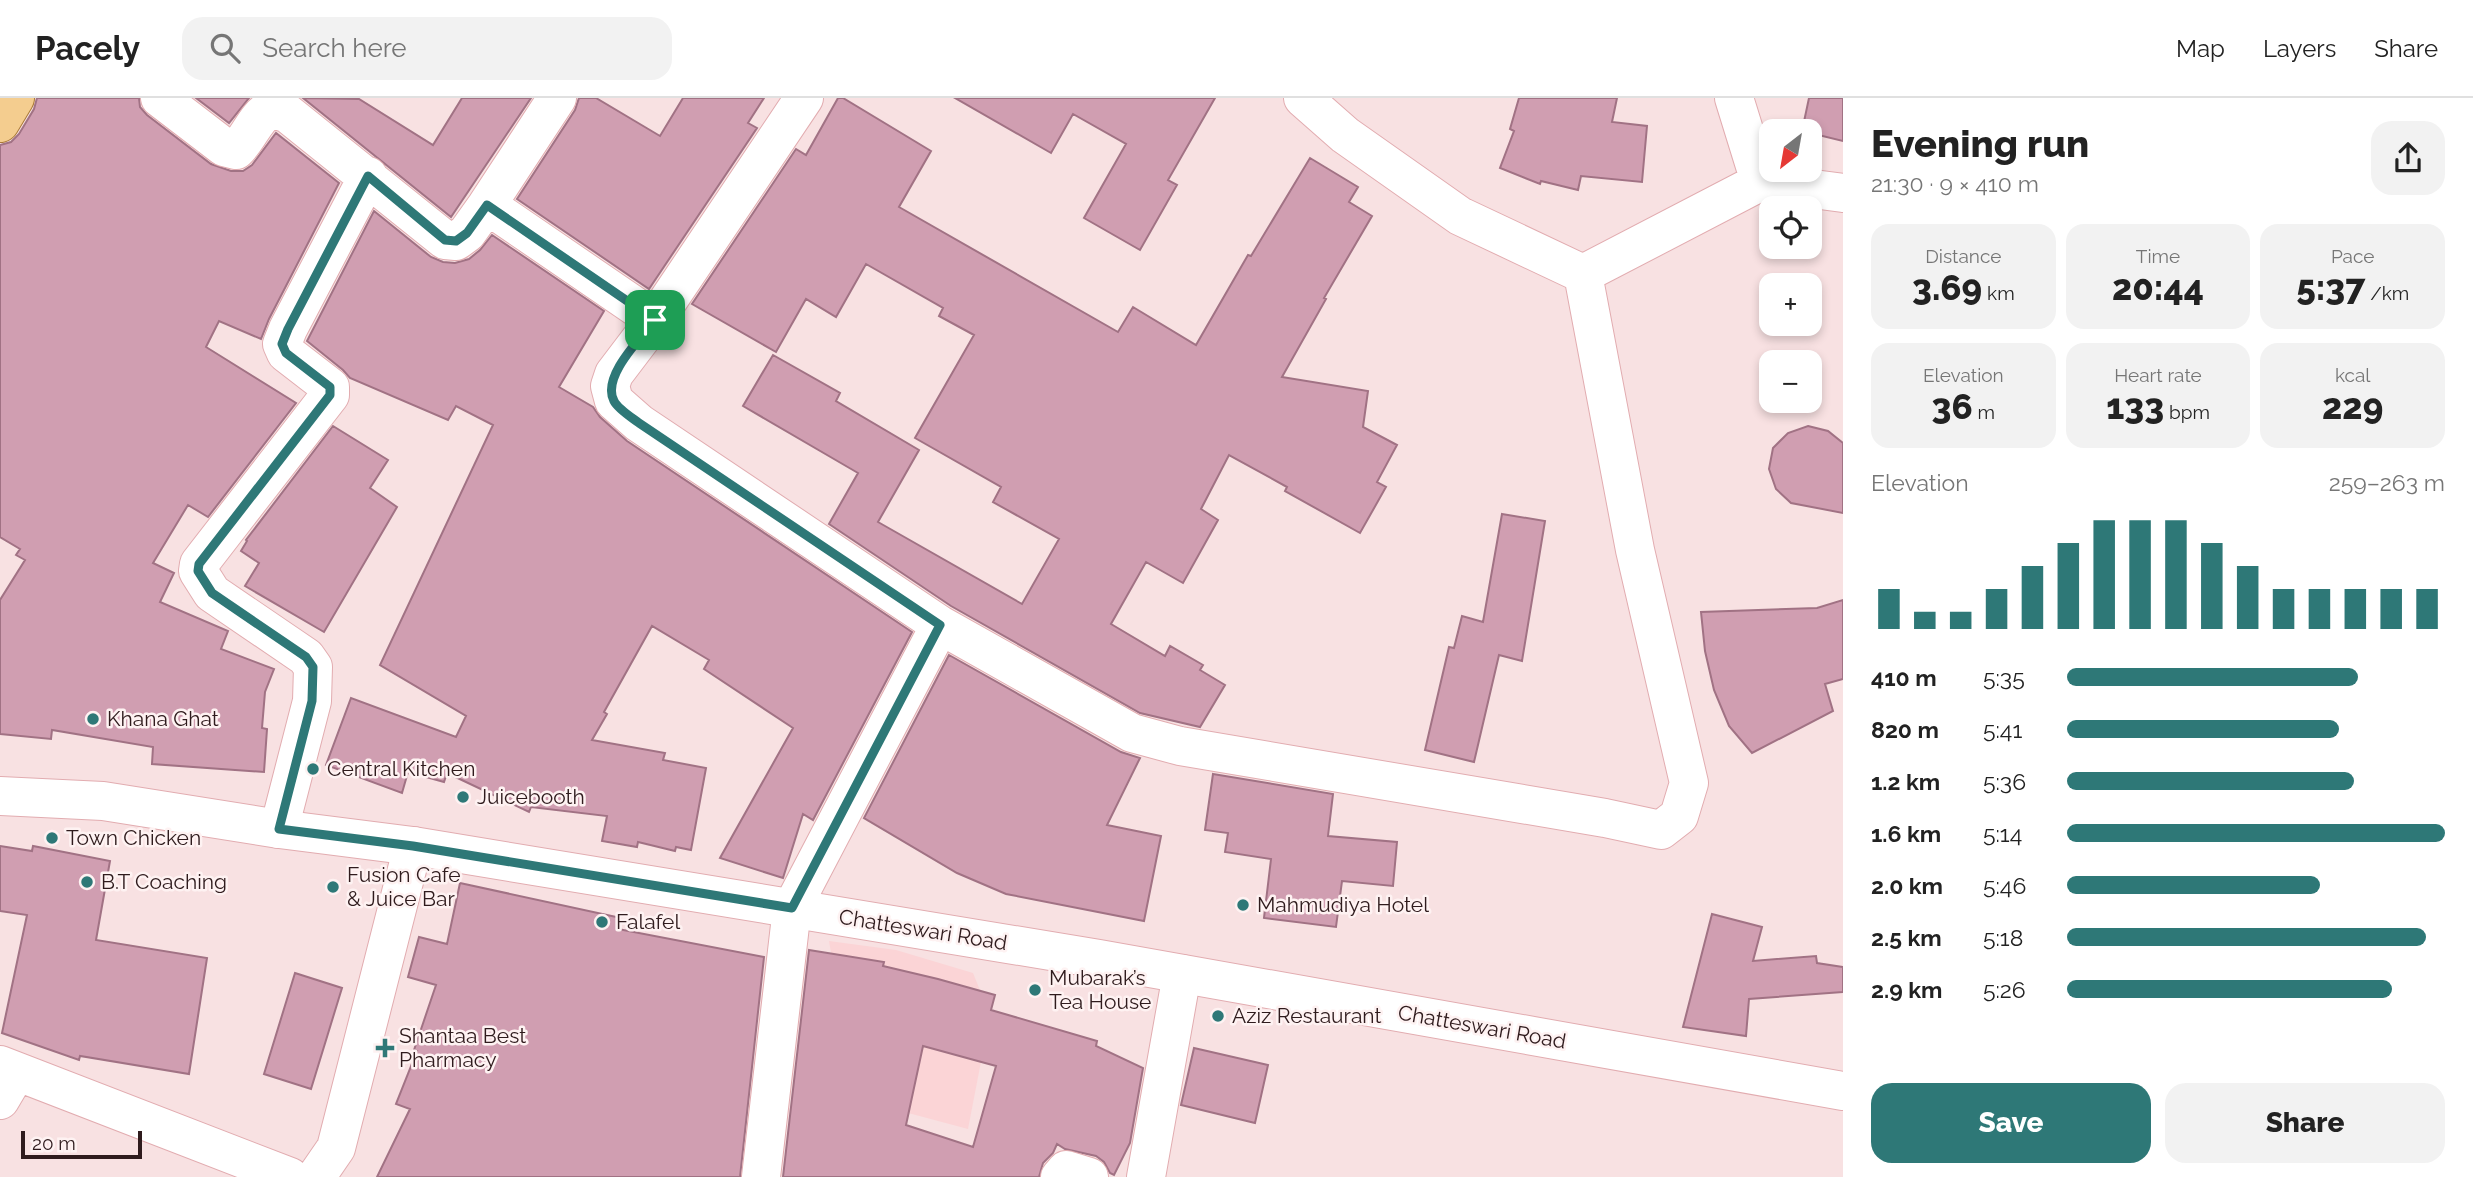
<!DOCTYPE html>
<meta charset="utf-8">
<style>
body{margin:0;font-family:Raleway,sans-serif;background:#f2f2f2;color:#222;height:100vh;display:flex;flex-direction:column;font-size:26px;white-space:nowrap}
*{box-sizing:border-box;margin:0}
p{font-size:23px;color:#767676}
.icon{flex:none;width:38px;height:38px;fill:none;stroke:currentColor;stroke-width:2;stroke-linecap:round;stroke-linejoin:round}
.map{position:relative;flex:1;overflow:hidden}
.panel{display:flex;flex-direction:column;background:#fff;width:630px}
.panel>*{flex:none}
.needle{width:46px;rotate:211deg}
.buttons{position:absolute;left:1759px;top:21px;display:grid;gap:14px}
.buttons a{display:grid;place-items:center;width:63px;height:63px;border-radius:14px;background:#fff;box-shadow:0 4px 10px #0003;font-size:35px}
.scale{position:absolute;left:21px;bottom:18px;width:121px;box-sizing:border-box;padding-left:7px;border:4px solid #2f1b1d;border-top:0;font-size:19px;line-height:24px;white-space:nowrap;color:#2f1b1d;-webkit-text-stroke:5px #fef2f2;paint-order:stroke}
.pin{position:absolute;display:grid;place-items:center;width:60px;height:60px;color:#fff;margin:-30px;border-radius:14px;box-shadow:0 4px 10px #0006}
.round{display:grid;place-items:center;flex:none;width:74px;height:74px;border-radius:21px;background:#f2f2f2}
.overview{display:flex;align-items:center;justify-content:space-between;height:119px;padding:0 28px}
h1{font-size:38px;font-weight:800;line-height:52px}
.figures{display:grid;grid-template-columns:repeat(3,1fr);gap:10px;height:119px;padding:7px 28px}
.figures div{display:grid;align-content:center;border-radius:18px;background:#f2f2f2;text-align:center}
.figures b{font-size:35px;font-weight:800}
.figures small{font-size:19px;font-weight:400}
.figures p{font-size:19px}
.chart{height:196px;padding:14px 28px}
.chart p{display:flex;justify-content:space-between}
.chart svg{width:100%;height:126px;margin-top:7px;stroke:#2e7877;stroke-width:6}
.action{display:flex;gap:14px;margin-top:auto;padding:14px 28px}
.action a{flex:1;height:80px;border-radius:21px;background:#2e7877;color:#fff;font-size:28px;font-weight:800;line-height:80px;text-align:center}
.action a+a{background:#f2f2f2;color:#222}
ul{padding:0 28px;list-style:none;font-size:23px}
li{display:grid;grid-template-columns:112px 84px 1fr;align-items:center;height:52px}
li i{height:18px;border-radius:9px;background:#2e7877}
header{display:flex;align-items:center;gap:42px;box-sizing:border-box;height:98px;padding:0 35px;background:#fff;border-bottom:2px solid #e0e0e0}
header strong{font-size:33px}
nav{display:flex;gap:38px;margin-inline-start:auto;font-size:24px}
.search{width:490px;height:63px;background:#f2f2f2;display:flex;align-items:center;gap:18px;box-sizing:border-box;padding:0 24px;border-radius:21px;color:#767676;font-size:26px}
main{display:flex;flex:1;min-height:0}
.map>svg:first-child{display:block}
.built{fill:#fbd4d6}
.building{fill:#d09eb1;stroke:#a17284;stroke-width:2;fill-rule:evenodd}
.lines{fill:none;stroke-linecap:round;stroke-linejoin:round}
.street-casing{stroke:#e2acb0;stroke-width:40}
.secondary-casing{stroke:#e2acb0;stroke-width:40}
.primary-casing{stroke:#aa7937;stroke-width:40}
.street{stroke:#fff;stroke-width:38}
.secondary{stroke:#fff;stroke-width:38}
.primary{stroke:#f4cd8f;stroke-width:38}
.route-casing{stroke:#fff;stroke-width:14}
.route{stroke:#2e7877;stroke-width:9}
.poi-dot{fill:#2e7877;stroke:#fef2f2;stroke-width:2.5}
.labels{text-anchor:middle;stroke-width:5;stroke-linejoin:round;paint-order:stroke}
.poi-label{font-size:21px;fill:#2f1b1d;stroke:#fef2f2;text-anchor:start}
.street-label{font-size:21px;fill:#2f1b1d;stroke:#fef2f2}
</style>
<header>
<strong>Pacely</strong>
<div class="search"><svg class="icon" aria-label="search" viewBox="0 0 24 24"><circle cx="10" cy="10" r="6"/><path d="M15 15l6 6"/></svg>Search here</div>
<nav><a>Map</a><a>Layers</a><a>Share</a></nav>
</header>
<main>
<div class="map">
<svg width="1843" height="1079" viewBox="0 0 1843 1079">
<rect width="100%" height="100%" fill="#f8e1e2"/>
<path class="built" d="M 829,843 L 896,852 L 973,875 L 990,917 L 968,1031 L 856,1001 Z"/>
<path class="building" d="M 37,0 L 139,0 L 140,9 L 147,17 L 211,66 L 231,73 L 243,73 L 252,67 L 276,35 L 339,85 L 269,221 L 261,241 L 219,223 L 206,249 L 296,305 L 208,419 L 188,407 L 153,465 L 174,475 L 160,504 L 228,533 L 221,551 L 274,571 L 265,594 L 262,630 L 267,631 L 264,674 L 152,666 L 153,649 L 52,632 L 51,641 L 0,636 L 0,502 L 25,462 L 16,457 L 20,451 L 0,439 L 0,47 L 11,44 L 19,36 L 34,11 Z
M 196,0 L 249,0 L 229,25 Z
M 303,0 L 359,1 L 433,47 L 462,0 L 531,0 L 451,119 Z
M 579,0 L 596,0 L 660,38 L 683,0 L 764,0 L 748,25 L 757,30 L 649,191 L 517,101 L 575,12 Z
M 838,0 L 843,0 L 931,53 L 899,109 L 1118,234 L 1133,209 L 1196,247 L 1248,157 L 1251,158 L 1310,60 L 1358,89 L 1349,104 L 1372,118 L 1324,200 L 1326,201 L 1282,279 L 1368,293 L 1363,329 L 1397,347 L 1377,384 L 1386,389 L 1360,435 L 1285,393 L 1287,389 L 1229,357 L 1201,411 L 1218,422 L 1183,485 L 1146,464 L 1111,526 L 1165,558 L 1170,548 L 1203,567 L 1200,572 L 1225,587 L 1200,629 L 1140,615 L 951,508 L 829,426 L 858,375 L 743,308 L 773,257 L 840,295 L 836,303 L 919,352 L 878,424 L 1022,506 L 1059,441 L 993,404 L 1001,389 L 915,340 L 974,237 L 939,218 L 943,210 L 866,166 L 836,219 L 806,201 L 776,254 L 692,206 L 796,51 L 806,57 Z
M 955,0 L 1215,0 L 1168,82 L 1177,87 L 1140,152 L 1084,120 L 1126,46 L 1073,16 L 1051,55 Z
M 1519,0 L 1617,0 L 1612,24 L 1647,28 L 1642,84 L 1581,78 L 1578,92 L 1541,83 L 1540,86 L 1500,70 L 1514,33 L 1510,31 Z
M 1809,0 L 1843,0 L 1843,43 L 1802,33 Z
M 374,113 L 431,159 L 443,164 L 455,165 L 469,161 L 480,152 L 492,137 L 604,213 L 559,289 L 593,309 L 600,319 L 627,343 L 912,534 L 813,722 L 803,716 L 783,780 L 720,760 L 793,630 L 704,571 L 709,562 L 652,528 L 604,614 L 607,616 L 592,642 L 665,655 L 663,662 L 706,670 L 691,752 L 676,749 L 675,753 L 638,744 L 637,749 L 602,743 L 607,718 L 531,709 L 529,714 L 447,675 L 444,684 L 408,674 L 402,695 L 326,667 L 351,600 L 456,639 L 466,618 L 380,567 L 493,327 L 456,308 L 448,322 L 350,280 L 343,272 L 307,243 Z
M 333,328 L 388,362 L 370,390 L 397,409 L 324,534 L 245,488 L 259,465 L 241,453 L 247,443 L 246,442 Z
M 1808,328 L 1828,333 L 1843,345 L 1843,415 L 1791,405 L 1776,391 L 1769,371 L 1773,350 L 1788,335 Z
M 1502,416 L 1545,423 L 1522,563 L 1499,557 L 1474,664 L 1425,652 L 1449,549 L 1454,550 L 1462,518 L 1483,524 Z
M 1843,502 L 1843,581 L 1825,586 L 1833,613 L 1752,655 L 1729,628 L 1714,592 L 1705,553 L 1701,514 L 1817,510 Z
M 949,557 L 1121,654 L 1140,660 L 1107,727 L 1161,738 L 1144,823 L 1006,796 L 957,775 L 864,720 Z
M 1213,676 L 1333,696 L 1328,738 L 1397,744 L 1393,788 L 1342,783 L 1336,829 L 1264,820 L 1271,761 L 1225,754 L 1228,735 L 1205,732 Z
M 0,748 L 32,753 L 33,748 L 110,763 L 96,842 L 207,860 L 189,976 L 80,958 L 79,962 L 2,935 L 27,817 L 0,813 Z
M 460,785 L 621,820 L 618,831 L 764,859 L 740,1079 L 377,1079 L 410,1011 L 396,1006 L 417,953 L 414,952 L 436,887 L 408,879 L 419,839 L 447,846 Z
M 1712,816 L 1762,829 L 1753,863 L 1816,858 L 1817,865 L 1843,869 L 1843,894 L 1749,901 L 1746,938 L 1683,929 Z
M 809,852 L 884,864 L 883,868 L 938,881 L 995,897 L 991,912 L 1097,943 L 1096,948 L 1143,970 L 1130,1045 L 1114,1077 L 1110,1075 L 1104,1064 L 1096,1058 L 1065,1051 L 1057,1046 L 1053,1055 L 1043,1065 L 1039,1079 L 783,1079 ZM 923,948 L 996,968 L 973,1049 L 906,1027 Z
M 295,875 L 342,890 L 311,991 L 264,976 Z
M 1194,950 L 1268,967 L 1255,1025 L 1181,1007 Z"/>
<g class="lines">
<g class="street-casing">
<path id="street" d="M 160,0 L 224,49 L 236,52 C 250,39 255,18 272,10 L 288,16 L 445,142 L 456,143 L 467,135 L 487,107 L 655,222
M 804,0 L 655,222 L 614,276 L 610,288 L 614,303 L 639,325 L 940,527 L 1132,635 L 1180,648 L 1605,720 L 1661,732 L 1679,718 L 1689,685 L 1635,452 L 1583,176
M 1303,0 L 1345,37 L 1460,118 L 1583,176 L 1760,84 L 1734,0
M 1760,84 L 1843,95
M 487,107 L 557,0
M 279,731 L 312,603 L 313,569 L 306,559 L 212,495 L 198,473 L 199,466 L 330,297 L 330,289 L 286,255 L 282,246 L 288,231 L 368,78
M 0,967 L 290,1079
M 0,1002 L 16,975
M 316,1079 L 336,1050 L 413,748
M 761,1079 L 792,810 L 940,527
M 1060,1079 L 1066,1072 L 1089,1079
M 1146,1079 L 1182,876"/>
</g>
<g class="secondary-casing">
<path id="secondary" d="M 0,698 L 103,703 L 279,731 L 413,748 L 1099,861 L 1843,993"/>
</g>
<g class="primary-casing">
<path id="primary" d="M 0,25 L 15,0"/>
</g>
<use href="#street" class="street"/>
<use href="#secondary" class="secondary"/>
<use href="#primary" class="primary"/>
</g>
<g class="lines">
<g class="route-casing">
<path id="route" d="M 368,78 L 445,142 L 456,143 L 467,135 L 487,107 L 655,222 C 641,240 601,279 614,303 C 618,311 631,319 639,325 L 940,527 L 792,810 L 413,748 L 279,731 L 312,603 L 313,569 L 306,559 L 212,495 L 198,473 L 199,466 L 330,297 L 330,289 L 286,255 L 282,246 L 288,231 Z"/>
</g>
<use href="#route" class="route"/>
</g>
<g class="poi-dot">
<circle cx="93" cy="621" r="7"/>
<circle cx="313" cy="671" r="7"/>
<circle cx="463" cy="699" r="7"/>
<circle cx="52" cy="740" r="7"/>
<circle cx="87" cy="784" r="7"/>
<circle cx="333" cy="789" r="7"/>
<circle cx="1243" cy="807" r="7"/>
<circle cx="602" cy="824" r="7"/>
<circle cx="1035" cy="892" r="7"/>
<circle cx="1218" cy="918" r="7"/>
<path d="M381.5 939.5h7v7h7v7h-7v7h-7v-7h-7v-7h7z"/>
</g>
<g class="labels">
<g class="poi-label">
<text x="107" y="628">Khana Ghat</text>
<text x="327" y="678">Central Kitchen</text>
<text x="477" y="706">Juicebooth</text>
<text x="66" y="747">Town Chicken</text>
<text x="347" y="784">Fusion Cafe<tspan x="347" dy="24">&amp; Juice Bar</tspan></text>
<text x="101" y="791">B.T Coaching</text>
<text x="1257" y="814">Mahmudiya Hotel</text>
<text x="616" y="831">Falafel</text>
<text x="1049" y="887">Mubarak’s<tspan x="1049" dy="24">Tea House</tspan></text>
<text x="1232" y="925">Aziz Restaurant</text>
<text x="399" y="945">Shantaa Best<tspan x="399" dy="24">Pharmacy</tspan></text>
</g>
<g class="street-label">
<text transform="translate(923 832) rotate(9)" y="7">Chatteswari Road</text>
<text transform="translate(1482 929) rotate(10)" y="7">Chatteswari Road</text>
</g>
</g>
</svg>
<div class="buttons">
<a><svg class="needle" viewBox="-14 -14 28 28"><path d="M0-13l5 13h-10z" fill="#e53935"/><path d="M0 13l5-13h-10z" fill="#767676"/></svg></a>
<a><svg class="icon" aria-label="locate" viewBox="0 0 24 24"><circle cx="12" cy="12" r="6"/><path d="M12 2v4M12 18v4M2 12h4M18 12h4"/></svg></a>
<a>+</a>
<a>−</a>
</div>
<div class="scale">20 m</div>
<div class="pin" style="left:655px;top:222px;background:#1e9e55"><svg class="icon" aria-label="arrive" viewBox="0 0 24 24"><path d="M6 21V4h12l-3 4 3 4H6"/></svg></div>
</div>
<section class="panel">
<div class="overview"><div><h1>Evening run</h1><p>21:30 · 9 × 410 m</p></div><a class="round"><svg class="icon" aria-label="share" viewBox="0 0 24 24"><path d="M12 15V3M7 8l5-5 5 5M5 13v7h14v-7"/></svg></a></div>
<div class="figures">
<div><p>Distance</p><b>3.69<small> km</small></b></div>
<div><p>Time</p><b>20:44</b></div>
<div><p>Pace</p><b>5:37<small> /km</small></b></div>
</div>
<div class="figures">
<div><p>Elevation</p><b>36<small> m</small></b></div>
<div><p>Heart rate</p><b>133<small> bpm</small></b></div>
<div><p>kcal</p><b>229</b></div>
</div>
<div class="chart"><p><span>Elevation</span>259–263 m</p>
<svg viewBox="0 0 160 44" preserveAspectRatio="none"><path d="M5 44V30M15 44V38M25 44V38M35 44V30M45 44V22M55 44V14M65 44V6M75 44V6M85 44V6M95 44V14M105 44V22M115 44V30M125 44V30M135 44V30M145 44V30M155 44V30"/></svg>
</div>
<ul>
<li><b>410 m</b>5:35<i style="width:77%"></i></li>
<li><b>820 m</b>5:41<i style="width:72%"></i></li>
<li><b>1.2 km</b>5:36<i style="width:76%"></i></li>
<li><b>1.6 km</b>5:14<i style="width:100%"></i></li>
<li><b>2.0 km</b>5:46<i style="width:67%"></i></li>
<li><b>2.5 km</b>5:18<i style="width:95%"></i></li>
<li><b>2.9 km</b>5:26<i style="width:86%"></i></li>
</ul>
<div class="action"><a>Save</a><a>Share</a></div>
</section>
</main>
